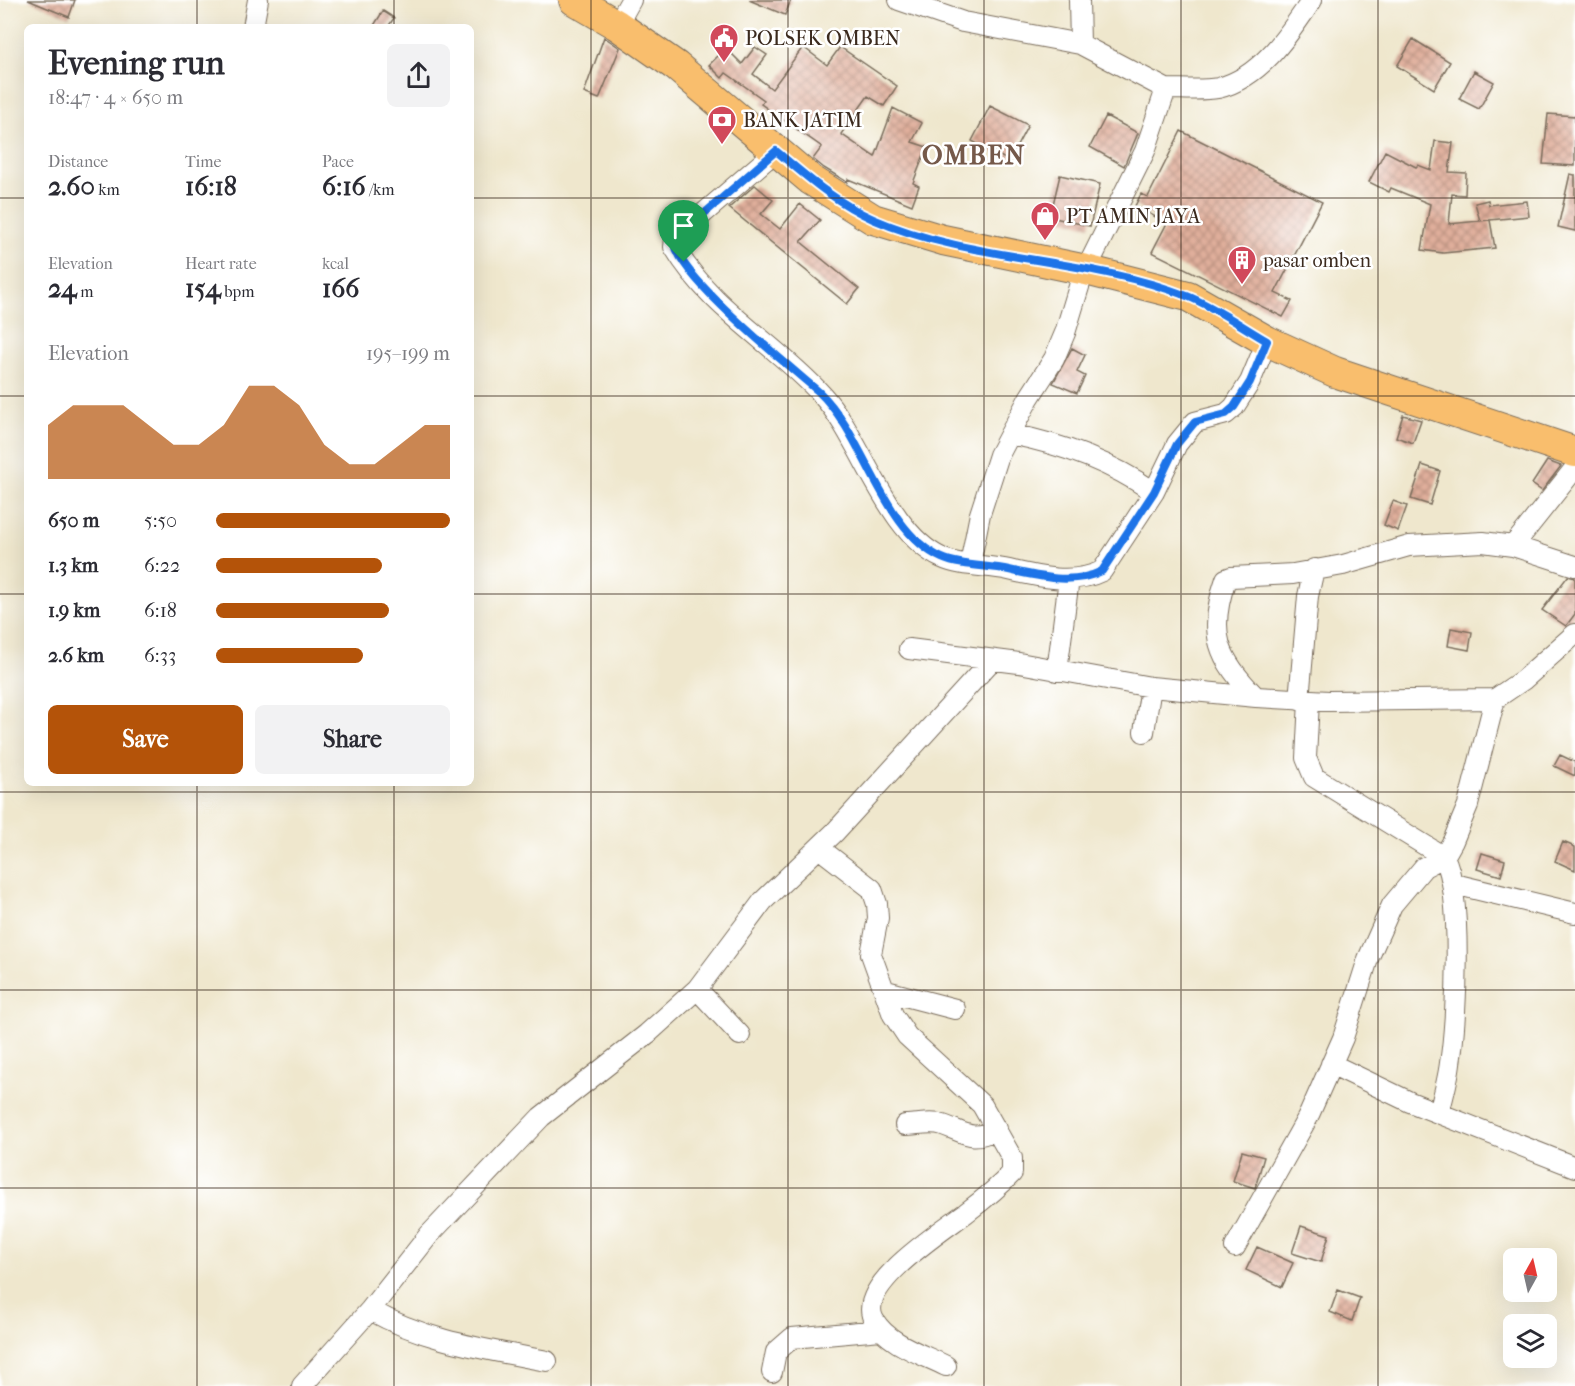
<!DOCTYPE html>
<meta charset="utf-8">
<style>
body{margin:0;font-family:"IM FELL French Canon",serif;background:#f2f2f3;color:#2b2b33;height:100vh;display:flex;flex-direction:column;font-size:22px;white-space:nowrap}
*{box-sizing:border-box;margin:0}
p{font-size:20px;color:#7c7c81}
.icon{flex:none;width:33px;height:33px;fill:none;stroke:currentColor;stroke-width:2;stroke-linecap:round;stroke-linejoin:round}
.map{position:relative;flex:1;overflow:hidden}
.sheet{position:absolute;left:24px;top:24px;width:450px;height:762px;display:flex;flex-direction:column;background:#fff;border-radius:9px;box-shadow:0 6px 24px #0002}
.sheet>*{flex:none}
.needle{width:39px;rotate:8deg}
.tools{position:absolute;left:1503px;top:1248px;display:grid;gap:12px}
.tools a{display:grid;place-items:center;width:54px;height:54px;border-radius:9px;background:#fff;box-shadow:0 6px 24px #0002;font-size:30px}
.pin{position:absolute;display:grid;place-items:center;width:51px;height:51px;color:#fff;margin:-62px -26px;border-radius:50% 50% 50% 0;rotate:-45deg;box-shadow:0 0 6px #0007}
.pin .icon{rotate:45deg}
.round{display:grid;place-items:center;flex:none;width:63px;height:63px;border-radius:9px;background:#f2f2f3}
.head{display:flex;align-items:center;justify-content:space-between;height:102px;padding:0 24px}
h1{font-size:33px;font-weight:700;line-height:45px}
.stats{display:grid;grid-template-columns:repeat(3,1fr);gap:9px;height:102px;padding:6px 24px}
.stats div{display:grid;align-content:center}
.stats b{font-size:26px;font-weight:700}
.stats small{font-size:16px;font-weight:400}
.stats p{font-size:16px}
.chart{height:168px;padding:12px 24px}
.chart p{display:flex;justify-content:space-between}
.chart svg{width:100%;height:108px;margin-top:6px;fill:#b45309;opacity:.7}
.cta{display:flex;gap:12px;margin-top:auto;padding:12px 24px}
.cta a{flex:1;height:69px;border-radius:9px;background:#b45309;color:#fff;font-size:24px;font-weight:700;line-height:69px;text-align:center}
.cta a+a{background:#f2f2f3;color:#2b2b33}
ul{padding:0 24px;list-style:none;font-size:20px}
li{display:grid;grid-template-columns:96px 72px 1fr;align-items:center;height:45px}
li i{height:15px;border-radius:8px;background:#b45309}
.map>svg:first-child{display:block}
.building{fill:url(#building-cross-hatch)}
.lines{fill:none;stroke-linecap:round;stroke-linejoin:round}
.street-casing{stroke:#7a6c5b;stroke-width:22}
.primary-casing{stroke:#7a6c5b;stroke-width:32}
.street{stroke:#fff;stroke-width:20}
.primary{stroke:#f9be6d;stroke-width:30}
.route-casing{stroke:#fff;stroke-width:12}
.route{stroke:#1a73e8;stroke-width:8}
.grid{fill:none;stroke:#3b2a1e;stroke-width:1.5;stroke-opacity:0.55}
.labels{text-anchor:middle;stroke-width:5;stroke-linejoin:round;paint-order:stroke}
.poi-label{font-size:20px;fill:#3b2a1e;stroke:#fff;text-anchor:start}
.district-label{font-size:26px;font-weight:bold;letter-spacing:1.5px;fill:#75594a;stroke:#fff}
</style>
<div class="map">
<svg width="1575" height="1386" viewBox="0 0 1575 1386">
<defs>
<pattern id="building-cross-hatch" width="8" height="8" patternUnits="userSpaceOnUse" patternTransform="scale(1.5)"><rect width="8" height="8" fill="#e0af9b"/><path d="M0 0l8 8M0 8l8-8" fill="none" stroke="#b78f7e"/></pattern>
</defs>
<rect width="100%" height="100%" fill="#fff"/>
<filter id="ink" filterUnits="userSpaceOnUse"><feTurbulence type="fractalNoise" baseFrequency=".0167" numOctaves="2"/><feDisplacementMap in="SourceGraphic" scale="12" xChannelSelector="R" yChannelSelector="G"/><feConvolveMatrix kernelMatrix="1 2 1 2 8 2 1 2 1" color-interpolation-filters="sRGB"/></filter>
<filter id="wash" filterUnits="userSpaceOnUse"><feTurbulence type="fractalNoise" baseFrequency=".008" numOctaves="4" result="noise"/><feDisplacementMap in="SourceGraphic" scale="24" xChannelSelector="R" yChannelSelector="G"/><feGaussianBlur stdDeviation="1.35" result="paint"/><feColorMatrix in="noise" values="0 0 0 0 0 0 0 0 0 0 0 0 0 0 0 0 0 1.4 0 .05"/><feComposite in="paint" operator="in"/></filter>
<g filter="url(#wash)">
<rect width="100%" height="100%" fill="#efe7cd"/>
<g id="blocks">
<path class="building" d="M 28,0 L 75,0 L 69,17 Z
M 749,0 L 791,0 L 785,15 Z
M 383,11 L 394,18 L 388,27 L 373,27 Z
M 604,37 L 620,48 L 599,99 L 584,93 Z
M 1413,39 L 1450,62 L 1434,89 L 1397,66 Z
M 755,47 L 767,55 L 753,74 L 772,89 L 803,47 L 827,65 L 840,47 L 897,86 L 884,106 L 868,96 L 841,134 L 875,157 L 893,108 L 922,123 L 912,142 L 927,147 L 913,183 L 919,186 L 912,205 L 848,179 L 847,182 L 824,168 L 813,159 L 822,147 L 761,104 L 764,100 L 726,73 L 722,78 L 709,65 L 726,48 L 742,64 Z
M 1474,71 L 1494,82 L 1479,109 L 1459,99 Z
M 990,106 L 1028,125 L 1009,161 L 972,141 Z
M 1548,114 L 1575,116 L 1575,166 L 1543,164 Z
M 1106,116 L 1138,133 L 1124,166 L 1090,147 Z
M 1181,131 L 1322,202 L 1275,293 L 1292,301 L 1283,317 L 1152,252 L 1167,223 L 1135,206 L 1141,194 L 1148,197 Z
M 1435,141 L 1453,143 L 1449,172 L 1466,173 L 1465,195 L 1452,194 L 1449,224 L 1490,220 L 1495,248 L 1443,253 L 1422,250 L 1430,204 L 1391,188 L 1389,192 L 1369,182 L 1385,151 L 1416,167 L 1418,165 L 1431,170 Z
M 1570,174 L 1575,175 L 1575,231 L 1558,227 Z
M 1060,175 L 1100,184 L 1090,226 L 1050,217 Z
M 755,185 L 773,200 L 761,214 L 780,229 L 800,204 L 820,220 L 801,242 L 859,289 L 847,304 L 729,208 Z
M 1488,200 L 1489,205 L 1527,201 L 1529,216 L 1480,221 L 1475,203 Z
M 1072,348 L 1085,355 L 1077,372 L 1085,376 L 1077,393 L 1053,383 Z
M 1403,415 L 1421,420 L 1413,443 L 1396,437 Z
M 1547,461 L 1561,466 L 1542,491 L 1532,484 Z
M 1422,465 L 1440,471 L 1430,505 L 1411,499 Z
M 1393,501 L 1407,506 L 1398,531 L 1384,525 Z
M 1568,576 L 1575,578 L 1575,614 L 1566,626 L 1542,610 Z
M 1451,628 L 1472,632 L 1469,650 L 1448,646 Z
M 1560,755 L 1575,762 L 1575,776 L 1554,766 Z
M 1563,842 L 1575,847 L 1575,870 L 1555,861 Z
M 1482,853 L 1505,860 L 1501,876 L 1477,869 Z
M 1242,1151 L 1264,1157 L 1255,1188 L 1233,1181 Z
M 1301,1226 L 1329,1235 L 1321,1262 L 1292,1253 Z
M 1257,1247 L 1293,1263 L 1282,1287 L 1246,1270 Z
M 1338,1290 L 1360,1298 L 1352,1321 L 1330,1312 Z"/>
</g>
</g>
<g filter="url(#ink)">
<use href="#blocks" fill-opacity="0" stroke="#7a6c5b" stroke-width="1.5"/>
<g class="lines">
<g class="street-casing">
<path id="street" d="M 899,0 L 963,22 L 1080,44 L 1166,89 L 1145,151 L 1081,280 L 1065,333 L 1054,359 L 1029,398 L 999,455 L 980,514 L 970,564
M 1079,0 L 1080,44
M 617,25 L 631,0
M 253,27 L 258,0
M 1166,89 C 1183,89 1202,91 1218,88 C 1261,78 1289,34 1312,0
M 776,151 L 683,231 L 675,239 L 674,247 C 712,311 774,342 822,395 C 862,439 887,533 942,558 C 961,567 988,565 1009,570 C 1038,577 1074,585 1102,571 L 1154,492 L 1177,444 L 1195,422 L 1226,414 L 1234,407 L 1250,382 L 1267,341
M 1010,434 C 1062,444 1109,461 1154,492
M 1513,546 L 1575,468
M 909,649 L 1019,663 L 1151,687 L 1256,697 L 1329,701 L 1495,699
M 1057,671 L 1069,579
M 1256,697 C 1218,659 1207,633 1226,579 L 1231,577 L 1293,574 L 1343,565 L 1409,546 L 1483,542 L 1513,546 L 1575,566
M 1299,700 L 1308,596 L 1314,569
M 1309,701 L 1306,758 L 1314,777 L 1444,857 C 1463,892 1457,1021 1450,1063 C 1448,1080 1443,1097 1439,1113
M 1144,732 L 1151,687
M 819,848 L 872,889 L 877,904 L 878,918 L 871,954 L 893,1015 L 907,1036 L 982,1105 L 1012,1158 L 1012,1173 C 998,1188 983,1200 967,1212 C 944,1230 854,1286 874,1320 C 888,1344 922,1354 946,1366
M 1454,884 L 1575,913
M 697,989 L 740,1035
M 886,991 L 955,1009
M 1331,1064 L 1410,1102 L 1575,1167
M 905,1125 C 917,1125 932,1121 943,1125 C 966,1133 971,1142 997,1129
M 1235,1247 L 1308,1117 L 1343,1038 L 1368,959 L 1392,905 L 1424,867 L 1444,857 L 1453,841 L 1468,805 L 1495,699 L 1523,680 L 1575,634
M 370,1310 C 425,1341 485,1349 547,1361
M 772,1372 L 776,1352 L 792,1338 L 881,1330
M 302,1386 L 370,1310 L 429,1235 L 541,1117 L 647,1034 L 697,989 L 763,901 L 835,832 L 992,660"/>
</g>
<g class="primary-casing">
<path id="primary" d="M 574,0 L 617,25 L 676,66 L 811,180 L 873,219 L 943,240 L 1086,270 L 1188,296 L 1267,341 L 1335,372 L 1575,452"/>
</g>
<use href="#street" class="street"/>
<use href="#primary" class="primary"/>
</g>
</g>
<g class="lines" filter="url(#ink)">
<g class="route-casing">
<path id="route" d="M 776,151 C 806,176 836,203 873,219 C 971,262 1088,257 1187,296 C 1215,307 1241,326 1267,341 L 1250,382 L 1234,407 L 1226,414 L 1195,422 L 1177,444 L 1154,492 L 1102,571 C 1074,585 1039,577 1009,570 C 988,565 962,567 942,558 C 883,532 865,435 819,392 C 794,370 668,269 675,239 Z"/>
</g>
<use href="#route" class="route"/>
</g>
<path class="grid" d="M 197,0 L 197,27M 394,0 L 394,27M 591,0 L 591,1386M 788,0 L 788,1386M 984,0 L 984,1386M 1181,0 L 1181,1386M 1378,0 L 1378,1386M 0,198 L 27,198M 471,198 L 1575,198M 0,396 L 27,396M 471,396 L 1575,396M 0,594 L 27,594M 471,594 L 1575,594M 197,783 L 197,1386M 394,783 L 394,1386M 0,792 L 1575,792M 0,990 L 1575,990M 0,1188 L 1575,1188"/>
<defs>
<g id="civic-pin" transform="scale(1.5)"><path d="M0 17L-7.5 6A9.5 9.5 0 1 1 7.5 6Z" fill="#d1495b" stroke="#fff"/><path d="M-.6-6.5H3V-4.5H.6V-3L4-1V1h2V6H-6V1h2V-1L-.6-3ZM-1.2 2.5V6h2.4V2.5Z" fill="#fff"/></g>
<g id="bank-pin" transform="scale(1.5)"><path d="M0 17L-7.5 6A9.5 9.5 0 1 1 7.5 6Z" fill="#d1495b" stroke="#fff"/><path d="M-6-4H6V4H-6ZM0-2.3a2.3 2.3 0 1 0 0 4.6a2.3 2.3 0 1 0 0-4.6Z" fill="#fff"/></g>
<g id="shop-pin" transform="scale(1.5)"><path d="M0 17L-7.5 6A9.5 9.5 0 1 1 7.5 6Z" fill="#d1495b" stroke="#fff"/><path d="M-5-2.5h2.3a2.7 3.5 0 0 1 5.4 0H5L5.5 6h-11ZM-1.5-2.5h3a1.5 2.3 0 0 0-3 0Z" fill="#fff"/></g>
<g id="building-pin" transform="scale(1.5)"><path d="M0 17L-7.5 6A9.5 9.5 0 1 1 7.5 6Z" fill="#d1495b" stroke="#fff"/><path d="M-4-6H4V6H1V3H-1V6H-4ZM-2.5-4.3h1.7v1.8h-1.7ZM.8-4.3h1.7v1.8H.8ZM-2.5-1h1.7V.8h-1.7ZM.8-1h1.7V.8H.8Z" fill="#fff"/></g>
</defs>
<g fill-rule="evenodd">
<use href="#civic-pin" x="724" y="38"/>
<use href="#bank-pin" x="722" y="120"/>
<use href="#shop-pin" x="1045" y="216"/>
<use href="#building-pin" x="1242" y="260"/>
</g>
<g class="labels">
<g class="poi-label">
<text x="745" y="45">POLSEK OMBEN</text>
<text x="743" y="127">BANK JATIM</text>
<text x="1066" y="223">PT AMIN JAYA</text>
<text x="1263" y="267">pasar omben</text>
</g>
<g class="district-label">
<text x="974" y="164">OMBEN</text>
</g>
</g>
</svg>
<div class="tools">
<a><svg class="needle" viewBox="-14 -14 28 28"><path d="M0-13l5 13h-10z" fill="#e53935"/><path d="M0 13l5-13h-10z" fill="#7c7c81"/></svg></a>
<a><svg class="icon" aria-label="layers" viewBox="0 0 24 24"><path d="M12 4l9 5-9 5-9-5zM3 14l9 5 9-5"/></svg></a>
</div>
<div class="pin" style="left:684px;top:262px;background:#1e9e55"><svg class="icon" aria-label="arrive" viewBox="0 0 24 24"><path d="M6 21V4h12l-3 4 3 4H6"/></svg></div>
<section class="sheet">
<div class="head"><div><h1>Evening run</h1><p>18:47 · 4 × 650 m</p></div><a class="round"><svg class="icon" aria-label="share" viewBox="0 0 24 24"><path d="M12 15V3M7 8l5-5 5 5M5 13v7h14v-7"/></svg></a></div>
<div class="stats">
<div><p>Distance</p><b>2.60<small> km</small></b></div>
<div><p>Time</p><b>16:18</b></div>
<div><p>Pace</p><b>6:16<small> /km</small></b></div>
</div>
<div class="stats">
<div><p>Elevation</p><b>24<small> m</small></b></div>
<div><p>Heart rate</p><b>154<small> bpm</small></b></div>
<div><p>kcal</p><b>166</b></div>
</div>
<div class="chart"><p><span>Elevation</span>195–199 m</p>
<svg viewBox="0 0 160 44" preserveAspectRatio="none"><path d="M0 44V22L10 14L20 14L30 14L40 22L50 30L60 30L70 22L80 6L90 6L100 14L110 30L120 38L130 38L140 30L150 22L160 22V44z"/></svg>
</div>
<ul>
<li><b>650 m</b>5:50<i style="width:100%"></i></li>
<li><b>1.3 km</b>6:22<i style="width:71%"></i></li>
<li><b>1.9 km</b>6:18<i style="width:74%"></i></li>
<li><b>2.6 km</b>6:33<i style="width:63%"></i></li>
</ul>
<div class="cta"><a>Save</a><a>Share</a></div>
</section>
</div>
